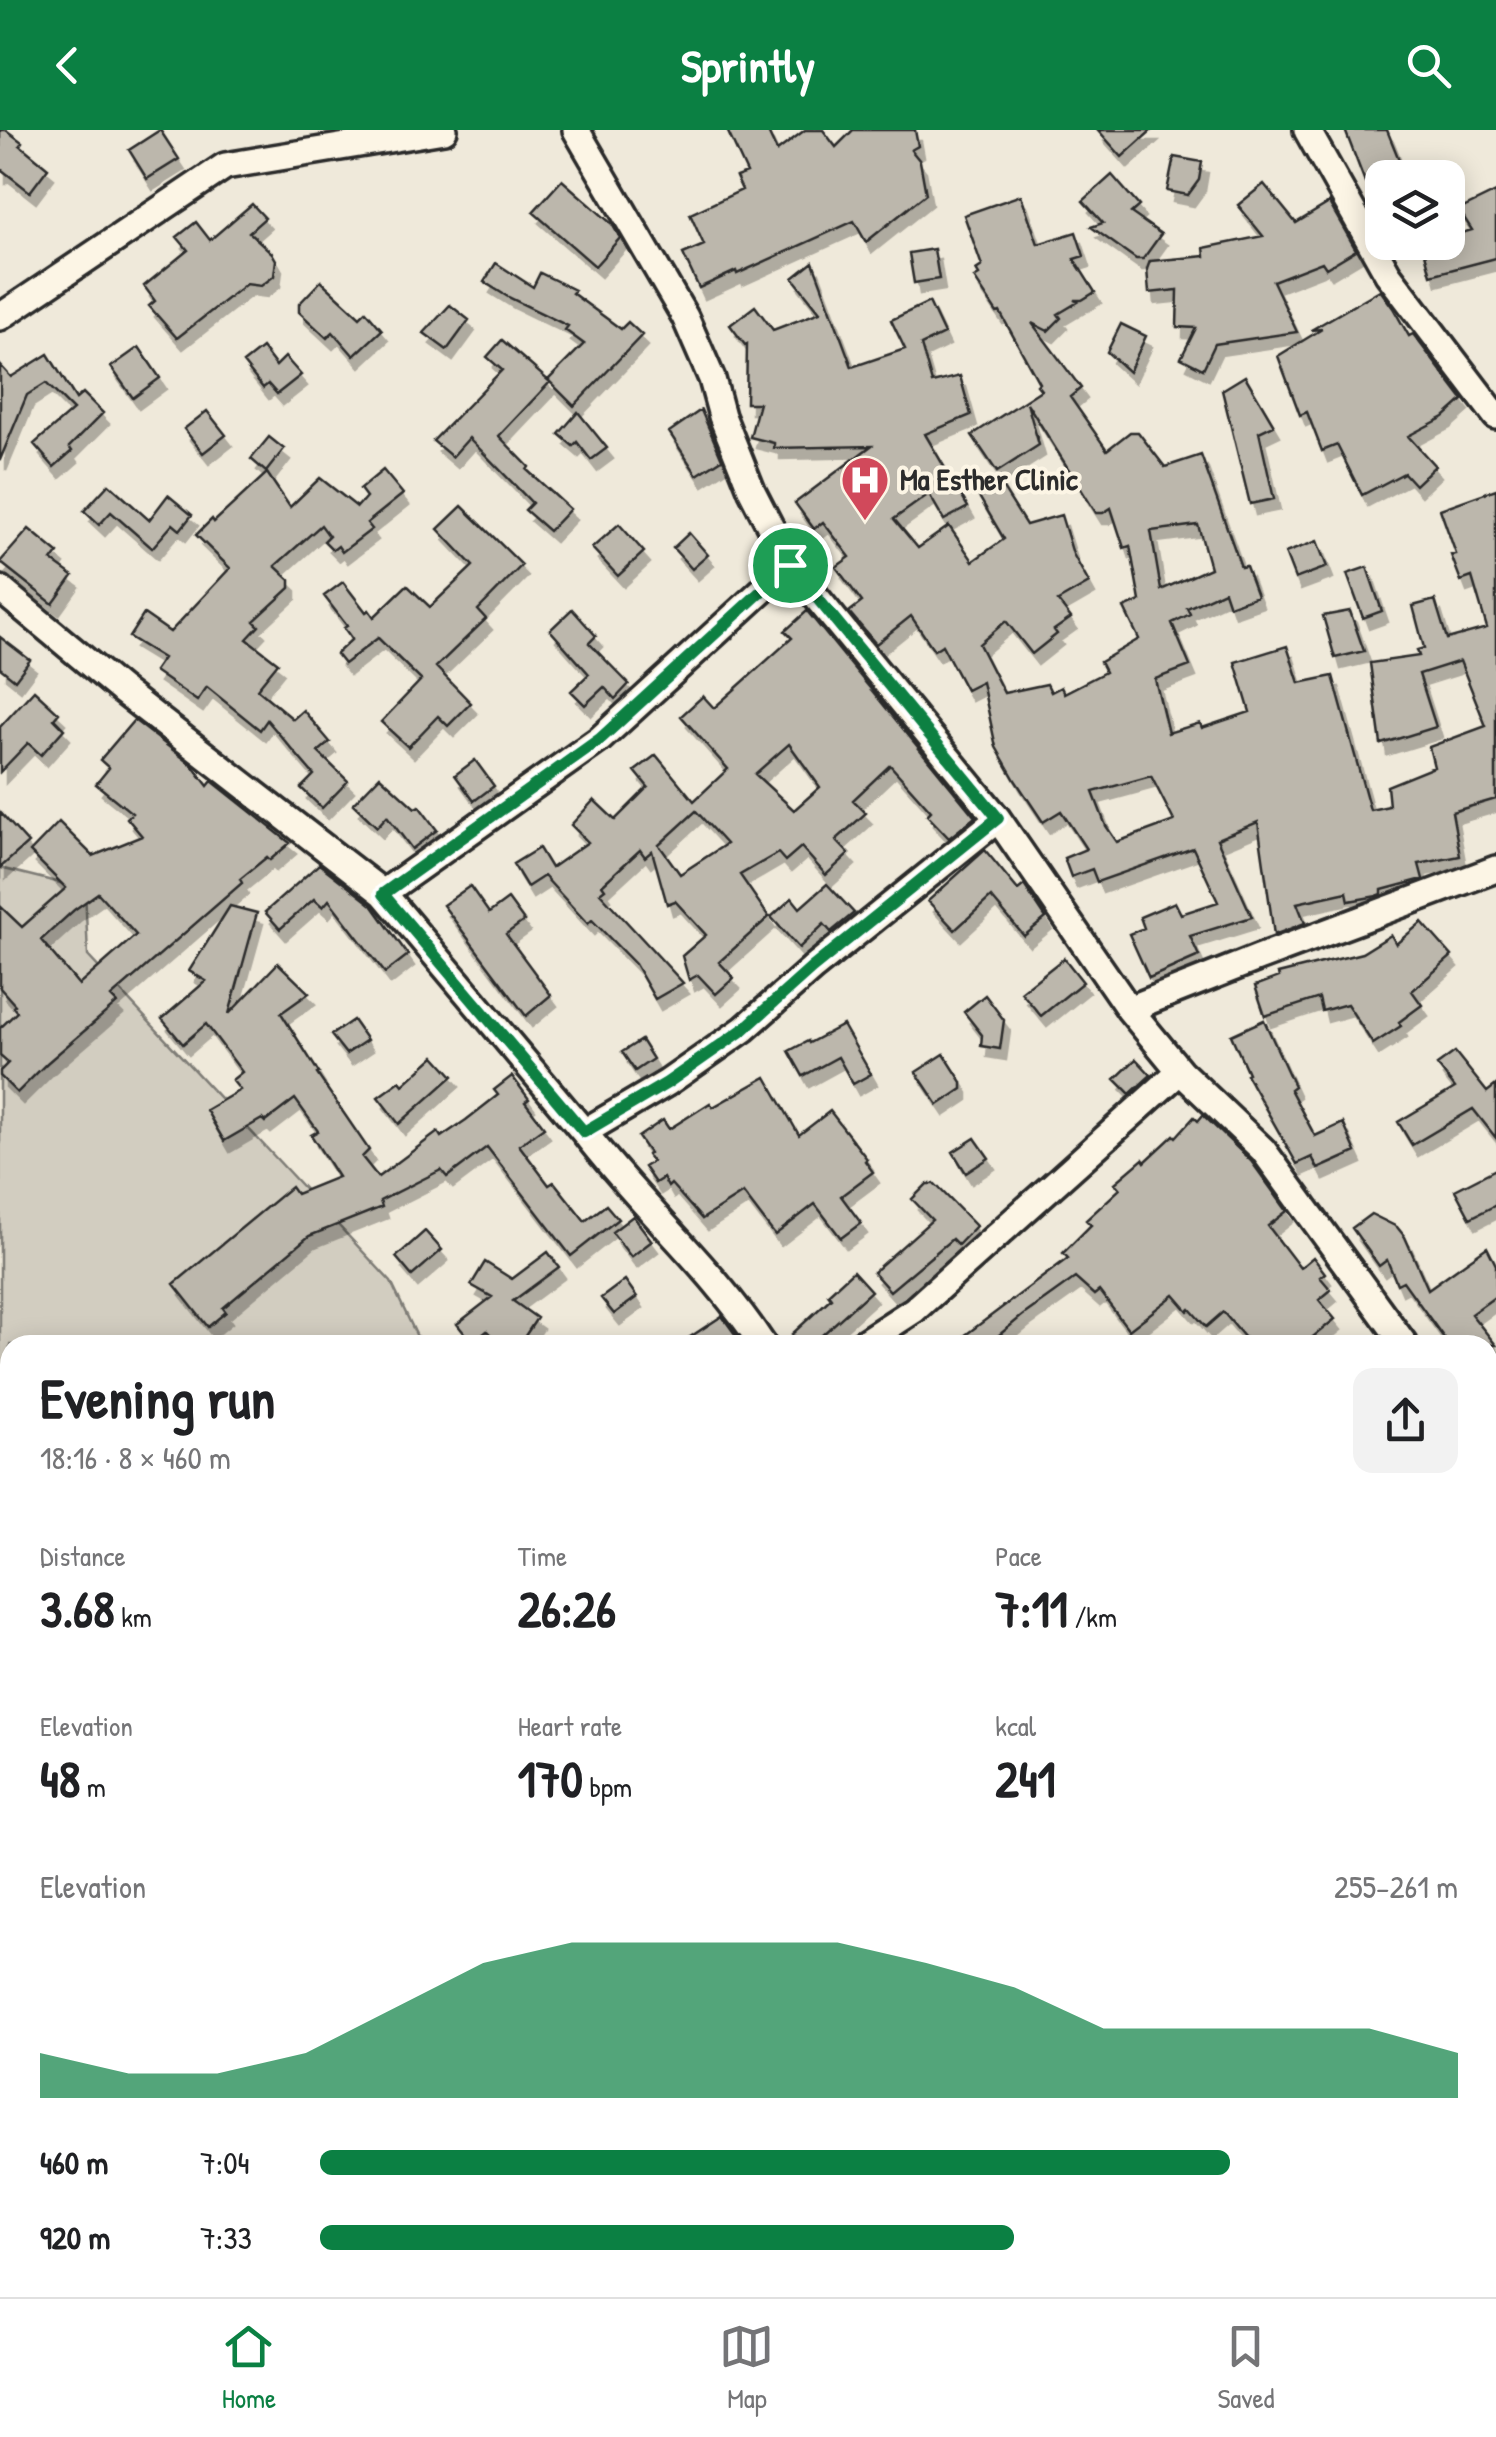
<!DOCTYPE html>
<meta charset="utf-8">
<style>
body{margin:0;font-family:"Patrick Hand",sans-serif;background:#f2f2f2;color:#202124;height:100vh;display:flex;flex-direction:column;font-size:38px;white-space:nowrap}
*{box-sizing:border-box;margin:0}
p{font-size:32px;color:#757577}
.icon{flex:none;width:55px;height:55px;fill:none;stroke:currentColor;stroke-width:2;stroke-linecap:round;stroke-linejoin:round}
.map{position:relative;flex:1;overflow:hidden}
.side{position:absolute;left:0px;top:1205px;width:1498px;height:962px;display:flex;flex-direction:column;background:#fff;border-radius:30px 30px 0 0;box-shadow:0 5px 25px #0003}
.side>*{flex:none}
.tools{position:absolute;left:1365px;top:30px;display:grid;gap:20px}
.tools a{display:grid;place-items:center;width:100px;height:100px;border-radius:20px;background:#fff;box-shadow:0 5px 25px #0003;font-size:50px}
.pin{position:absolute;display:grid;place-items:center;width:85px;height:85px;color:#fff;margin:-42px;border:5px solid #fff;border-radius:50%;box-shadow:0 2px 10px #0007}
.round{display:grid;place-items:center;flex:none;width:105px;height:105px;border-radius:20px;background:#f2f2f2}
.headline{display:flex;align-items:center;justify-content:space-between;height:170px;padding:0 40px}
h1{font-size:55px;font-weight:700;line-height:75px}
.figures{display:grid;grid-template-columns:repeat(3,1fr);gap:15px;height:170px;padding:10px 40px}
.figures div{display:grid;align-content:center}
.figures b{font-size:50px;font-weight:700}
.figures small{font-size:28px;font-weight:400}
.figures p{font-size:28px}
.chart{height:280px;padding:20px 40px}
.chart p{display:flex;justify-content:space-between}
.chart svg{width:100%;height:180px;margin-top:10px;fill:#0b8043;opacity:.7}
ul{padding:0 40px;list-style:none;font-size:32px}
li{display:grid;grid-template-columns:160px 120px 1fr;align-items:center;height:75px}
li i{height:25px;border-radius:12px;background:#0b8043}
header{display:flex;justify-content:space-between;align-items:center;height:130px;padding:0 40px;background:#0b8043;color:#fff;font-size:45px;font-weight:700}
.tab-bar{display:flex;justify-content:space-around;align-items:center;height:140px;border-top:2px solid #e0e0e0;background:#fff;font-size:28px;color:#757577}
.tab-bar a{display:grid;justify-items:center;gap:5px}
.tab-bar .active{color:#0b8043}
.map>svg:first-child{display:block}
.green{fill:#d2cdc0;stroke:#7e7c76;stroke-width:2.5}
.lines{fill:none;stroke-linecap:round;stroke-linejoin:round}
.stream{stroke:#75736d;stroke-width:8}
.building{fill:#bcb7ac;stroke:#2b2b2b;stroke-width:2.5;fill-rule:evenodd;filter:url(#shadow)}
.minor-casing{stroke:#2b2b2b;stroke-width:32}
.minor{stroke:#fcf5e5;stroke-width:25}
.route-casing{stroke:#fff;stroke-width:20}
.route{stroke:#0b8043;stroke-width:12}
.labels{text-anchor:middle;stroke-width:8;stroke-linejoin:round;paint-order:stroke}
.poi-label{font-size:30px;font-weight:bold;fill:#2b2b2b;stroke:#fcf5e5;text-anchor:start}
</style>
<header><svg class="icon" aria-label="back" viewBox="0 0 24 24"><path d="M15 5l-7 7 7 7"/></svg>Sprintly<svg class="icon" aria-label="search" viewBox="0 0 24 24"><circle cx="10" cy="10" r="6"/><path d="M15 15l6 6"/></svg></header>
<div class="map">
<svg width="1496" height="2167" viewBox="0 0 1496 2167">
<defs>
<filter id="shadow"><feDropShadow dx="6" dy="11" stdDeviation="0" flood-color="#0004"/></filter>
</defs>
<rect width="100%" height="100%" fill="#efe9da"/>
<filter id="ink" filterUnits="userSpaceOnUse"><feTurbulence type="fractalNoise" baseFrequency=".01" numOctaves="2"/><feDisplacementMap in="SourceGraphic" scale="20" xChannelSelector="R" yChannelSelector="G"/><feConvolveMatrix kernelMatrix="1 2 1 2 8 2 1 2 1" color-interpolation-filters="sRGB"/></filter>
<g filter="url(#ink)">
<path class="green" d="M 0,738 L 85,759 L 88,826 L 391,1152 L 421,1215 L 10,1215 L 10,1971 L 0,1974 Z
M 175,2158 L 1023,2158 L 1027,2167 L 183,2167 Z"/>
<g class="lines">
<path class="stream" d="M 0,1276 L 10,1284
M 716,2158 L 719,2167"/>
</g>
<path class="building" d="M 0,0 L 6,0 L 22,12 L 20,15 L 48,38 L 30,62 L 2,40 L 0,42 Z
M 160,0 L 179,29 L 147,49 L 129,20 Z
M 727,0 L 767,0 L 777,21 L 805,0 L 823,0 L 836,17 L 853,0 L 915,0 L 918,16 L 911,20 L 920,31 L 926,64 L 866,112 L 854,91 L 737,144 L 736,141 L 699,158 L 683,124 L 704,115 L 690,84 L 742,60 L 736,47 L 747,43 Z
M 1098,0 L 1152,0 L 1122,27 Z
M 1345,0 L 1387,0 L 1402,37 L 1365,52 Z
M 1174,27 L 1202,32 L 1199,50 L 1188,65 L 1167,61 Z
M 1112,45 L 1139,76 L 1131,83 L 1161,104 L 1143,129 L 1136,129 L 1091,97 L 1103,93 L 1083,71 Z
M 562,50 L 612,94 L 620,108 L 595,136 L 533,82 Z
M 1264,54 L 1296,93 L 1329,73 L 1356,120 L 1326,138 L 1322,132 L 1273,151 L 1297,202 L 1215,214 L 1203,239 L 1181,228 L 1196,198 L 1177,197 L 1178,160 L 1149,163 L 1147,139 L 1150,131 L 1205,126 L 1204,118 L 1263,106 L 1238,75 Z
M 1496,62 L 1496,128 L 1431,145 L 1422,112 L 1448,112 L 1448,107 L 1472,100 L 1459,80 Z
M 1021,65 L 1038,114 L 1076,102 L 1084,126 L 1074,129 L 1095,162 L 1082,170 L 1074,170 L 1078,172 L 1058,184 L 1061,188 L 1048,201 L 1032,193 L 1081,258 L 1070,267 L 1107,320 L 1130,302 L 1138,302 L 1165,337 L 1201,325 L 1241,437 L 1246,436 L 1257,466 L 1229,476 L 1224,461 L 1187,478 L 1190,484 L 1172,493 L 1190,536 L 1155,549 L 1168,603 L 1200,593 L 1202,598 L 1250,582 L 1235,532 L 1287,516 L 1299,553 L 1333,546 L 1370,680 L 1389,676 L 1387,656 L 1434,637 L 1429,617 L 1486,596 L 1460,531 L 1419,544 L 1436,597 L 1381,614 L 1370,533 L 1419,526 L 1417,520 L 1424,518 L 1413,476 L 1435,470 L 1447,509 L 1487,498 L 1472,447 L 1461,451 L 1451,425 L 1456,424 L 1440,379 L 1496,359 L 1496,669 L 1452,682 L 1460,726 L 1419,734 L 1423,749 L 1382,760 L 1382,764 L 1377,766 L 1349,771 L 1347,762 L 1297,773 L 1305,793 L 1274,805 L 1258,692 L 1217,709 L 1252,787 L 1190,806 L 1199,826 L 1149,848 L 1129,804 L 1144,798 L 1140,787 L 1175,772 L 1181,784 L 1218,772 L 1193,718 L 1097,752 L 1092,739 L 1071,747 L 1064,728 L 1086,719 L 1061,681 L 1043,692 L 1015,650 L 996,617 L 982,552 L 966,560 L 942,515 L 934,520 L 911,486 L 876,514 L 849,482 L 862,472 L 836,437 L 850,427 L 823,392 L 814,399 L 795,373 L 871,316 L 774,318 L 774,313 L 750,307 L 759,273 L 746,273 L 747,214 L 745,215 L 730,195 L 755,176 L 773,200 L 820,182 L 793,148 L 813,132 L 852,237 L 905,219 L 891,190 L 929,172 L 944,204 L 921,215 L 932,253 L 960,246 L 971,285 L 925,304 L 968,377 L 944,390 L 929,364 L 894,389 L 918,418 L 949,396 L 973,431 L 1004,409 L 978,365 L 999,352 L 1026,395 L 1061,385 L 1073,424 L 1089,453 L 1058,471 L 1071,488 L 1054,500 L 1057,504 L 1032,524 L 1006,491 L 979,514 L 1004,563 L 1047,554 L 1051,562 L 1061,557 L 1064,563 L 1105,542 L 1100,532 L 1139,509 L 1124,478 L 1140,471 L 1130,416 L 1124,418 L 1111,378 L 1103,383 L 1096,383 L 1027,273 L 1039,315 L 997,342 L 972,305 L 1041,260 L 1037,255 L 1039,253 L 1000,182 L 997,183 L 974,148 L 979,145 L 976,140 L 982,136 L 964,85 ZM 1198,395 L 1210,438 L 1161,460 L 1151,401 ZM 1151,646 L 1174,691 L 1117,712 L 1106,696 L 1093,662 Z
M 252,74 L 265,88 L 249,102 L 272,123 L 276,130 L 274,146 L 261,156 L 246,154 L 177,208 L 149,176 L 155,171 L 144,156 L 188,120 L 177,107 L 196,92 L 210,110 Z
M 934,119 L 939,149 L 914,153 L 909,123 Z
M 496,133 L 533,157 L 540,143 L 575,160 L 572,163 L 621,199 L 628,192 L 642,205 L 574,276 L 548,250 L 584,214 L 565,200 L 568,196 L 508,167 L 484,152 Z
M 321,151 L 360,187 L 366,181 L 382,200 L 354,226 L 333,202 L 327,208 L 299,182 L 299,174 Z
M 1380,160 L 1393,178 L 1409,206 L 1413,204 L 1463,270 L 1444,287 L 1408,306 L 1435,336 L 1415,355 L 1404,343 L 1362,365 L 1337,315 L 1322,321 L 1307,282 L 1300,285 L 1278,226 L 1322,199 L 1311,200 Z
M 450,175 L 469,190 L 447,220 L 424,203 Z
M 1121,194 L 1146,206 L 1129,242 L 1107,222 Z
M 502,210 L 550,252 L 499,306 L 529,337 L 527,340 L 570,379 L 549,401 L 525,380 L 532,373 L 469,308 L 452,327 L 433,311 L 502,240 L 487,227 Z
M 139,217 L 160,248 L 133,268 L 111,237 Z
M 262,218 L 276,236 L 285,227 L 301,245 L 277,264 L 268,254 L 263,258 L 243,233 Z
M 48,224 L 76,269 L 83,263 L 103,283 L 69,317 L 72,321 L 54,337 L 34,314 L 73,280 L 46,253 L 27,265 L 0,330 L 0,235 L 11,247 Z
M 1245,246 L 1274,295 L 1259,302 L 1274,369 L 1250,374 L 1222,260 Z
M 701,280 L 722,329 L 697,345 L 669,302 Z
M 207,281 L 226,305 L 203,323 L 184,299 Z
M 578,282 L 607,318 L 591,330 L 577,312 L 573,316 L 559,304 Z
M 269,307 L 284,319 L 266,342 L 251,329 Z
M 383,340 L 403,364 L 367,393 L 372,399 L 342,422 L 338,416 L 333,420 L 324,411 L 329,406 L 321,395 L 275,436 L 290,450 L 290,458 L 254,491 L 259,496 L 247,509 L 278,533 L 257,559 L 293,589 L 303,580 L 330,612 L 318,622 L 348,651 L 322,678 L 301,658 L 314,645 L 267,590 L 260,600 L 207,557 L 197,571 L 154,541 L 163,528 L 129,507 L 144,484 L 170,502 L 230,438 L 196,405 L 212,389 L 214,392 L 267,343 L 290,377 L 320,348 L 357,377 L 366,367 L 360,359 Z
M 109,354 L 149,390 L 168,365 L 192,385 L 180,400 L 173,394 L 152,418 L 111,382 L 99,395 L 84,381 Z
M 462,376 L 522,435 L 478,480 L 486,489 L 436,537 L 471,573 L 448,596 L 438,586 L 408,617 L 381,592 L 421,550 L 378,508 L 344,534 L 336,524 L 352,509 L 344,498 L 347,496 L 324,466 L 343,452 L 366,482 L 369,480 L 374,487 L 407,455 L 430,477 L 473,436 L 438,399 Z
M 619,394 L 644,422 L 618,446 L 592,418 Z
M 29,399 L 58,423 L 52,431 L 73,446 L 53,474 L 0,432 Z
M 689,403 L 708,425 L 692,439 L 673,418 Z
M 1317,411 L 1327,437 L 1295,449 L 1285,423 Z
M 1367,437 L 1382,481 L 1363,488 L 1347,444 Z
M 572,479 L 596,506 L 589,513 L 629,554 L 615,569 L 604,557 L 585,575 L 571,561 L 589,544 L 550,500 Z
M 807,481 L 975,687 L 949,708 L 927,685 L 931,681 L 890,635 L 853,670 L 866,683 L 836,710 L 849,724 L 826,745 L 801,717 L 785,731 L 778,723 L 740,745 L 769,787 L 719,832 L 734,848 L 716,864 L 698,845 L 689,850 L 682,826 L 706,805 L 675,771 L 667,774 L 652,721 L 645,727 L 640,720 L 602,755 L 605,759 L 600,763 L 683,853 L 655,869 L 635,834 L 592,790 L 588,794 L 544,746 L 527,757 L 513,734 L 539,718 L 551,738 L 588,712 L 571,695 L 594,670 L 615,690 L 648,657 L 635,641 L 656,625 L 694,671 L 728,639 L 681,586 L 703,566 L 714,578 L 792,508 L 785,501 ZM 789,614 L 820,657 L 794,680 L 755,644 ZM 696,681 L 726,714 L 680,744 L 659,715 Z
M 1350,481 L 1364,521 L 1335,528 L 1323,486 Z
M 0,507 L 30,530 L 15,550 L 0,538 Z
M 34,560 L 59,583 L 54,589 L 64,599 L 41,625 L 28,613 L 0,642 L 0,597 Z
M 134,590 L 191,634 L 208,656 L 212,651 L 290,713 L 270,730 L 267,727 L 240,749 L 242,753 L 111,867 L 117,873 L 47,933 L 17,963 L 0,946 L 0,941 L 8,933 L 0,926 L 0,898 L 17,882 L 13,877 L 15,875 L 0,858 L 0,776 L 22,797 L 66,758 L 30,722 L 59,692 L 93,726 L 142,706 L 127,688 L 132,683 L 96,654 L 109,638 L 100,630 ZM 98,763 L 136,805 L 79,855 L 41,810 L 74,780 Z
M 475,630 L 494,656 L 474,671 L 455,645 Z
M 380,646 L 415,678 L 419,676 L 437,700 L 412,719 L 387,686 L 377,697 L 353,674 Z
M 0,682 L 28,713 L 0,738 Z
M 985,720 L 1018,760 L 1024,755 L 1046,788 L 1024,806 L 991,767 L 955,800 L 928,771 Z
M 319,734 L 372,775 L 408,825 L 385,843 L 329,770 L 323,777 L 314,769 L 280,799 L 265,782 Z
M 827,754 L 854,783 L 831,802 L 824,794 L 799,818 L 771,787 L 792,768 L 800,778 Z
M 470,756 L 489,783 L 508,769 L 524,791 L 506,804 L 551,865 L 526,886 L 443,775 Z
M 230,776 L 257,783 L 229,884 L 278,833 L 309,863 L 281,883 L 319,943 L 317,944 L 369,1020 L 362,1027 L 378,1047 L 438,1002 L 441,1007 L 466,990 L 498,965 L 494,960 L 512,946 L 529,969 L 525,972 L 544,997 L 519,1015 L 549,1055 L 554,1052 L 585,1091 L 606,1075 L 618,1089 L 571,1126 L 487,1017 L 447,1047 L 441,1040 L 380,1071 L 382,1077 L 309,1106 L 223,1178 L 226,1182 L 208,1197 L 174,1154 L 291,1057 L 296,1064 L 338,1047 L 311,1005 L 318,1001 L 295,969 L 265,992 L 262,989 L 224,1011 L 206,980 L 240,960 L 232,950 L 242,942 L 206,894 L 183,914 L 162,889 L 206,851 L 189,841 Z
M 1422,792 L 1452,826 L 1412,861 L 1422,875 L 1399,892 L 1401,896 L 1373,914 L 1347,874 L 1322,881 L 1319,868 L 1265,886 L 1255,856 L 1279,847 L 1278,844 L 1362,823 L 1391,805 L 1396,814 Z
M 1064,828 L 1083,852 L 1041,886 L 1021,862 Z
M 985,865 L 1004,890 L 1000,919 L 981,916 L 982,905 L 964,882 Z
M 353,890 L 367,910 L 346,924 L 331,905 Z
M 1264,890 L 1294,956 L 1290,959 L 1315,1006 L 1343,993 L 1356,1022 L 1318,1039 L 1312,1027 L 1297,1034 L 1246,944 L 1248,943 L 1231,905 Z
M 843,895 L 871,944 L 853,954 L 838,927 L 803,946 L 789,921 L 808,911 L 809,913 Z
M 641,910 L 653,929 L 635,941 L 622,922 Z
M 1455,922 L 1487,962 L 1496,955 L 1496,1008 L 1473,979 L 1412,1015 L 1398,992 L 1455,958 L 1437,935 Z
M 944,924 L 962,952 L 962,959 L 938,975 L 916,942 Z
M 435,926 L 453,946 L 399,994 L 378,967 L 400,951 L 403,955 Z
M 1136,929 L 1151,945 L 1130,964 L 1115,949 Z
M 766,947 L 799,1005 L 830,981 L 867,1029 L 865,1031 L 873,1042 L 841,1066 L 861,1093 L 841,1108 L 815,1074 L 775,1105 L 743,1063 L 702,1089 L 671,1054 L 668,1057 L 663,1048 L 655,1053 L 644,1037 L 652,1032 L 647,1025 L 649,1023 L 638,1007 L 663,990 L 669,999 L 710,973 L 713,977 Z
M 1203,985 L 1251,1031 L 1287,1081 L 1268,1096 L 1300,1138 L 1313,1127 L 1325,1143 L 1320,1147 L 1331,1160 L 1319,1170 L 1335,1189 L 1303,1215 L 1251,1215 L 1223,1182 L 1206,1197 L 1190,1179 L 1188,1181 L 1174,1165 L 1129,1200 L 1099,1161 L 1094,1165 L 1075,1148 L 1022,1186 L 998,1206 L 1006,1215 L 952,1215 L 1068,1128 L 1063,1123 L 1091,1095 L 1086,1090 L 1120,1059 L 1115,1053 L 1143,1029 L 1145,1032 L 1174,1005 L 1176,1007 L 1194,987 L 1198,991 Z
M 975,1008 L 989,1028 L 966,1043 L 953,1022 Z
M 1496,1039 L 1496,1075 L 1470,1088 L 1455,1060 Z
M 927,1054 L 935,1054 L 976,1096 L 958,1115 L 952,1109 L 890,1161 L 873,1142 L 932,1090 L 912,1069 Z
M 1371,1084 L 1397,1097 L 1405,1107 L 1428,1159 L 1487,1117 L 1496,1135 L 1496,1166 L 1471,1184 L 1496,1215 L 1449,1215 L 1403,1151 L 1397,1154 L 1387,1130 L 1379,1136 L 1352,1098 Z
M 633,1086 L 652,1111 L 631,1127 L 612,1102 Z
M 425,1101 L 442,1120 L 412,1146 L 396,1127 Z
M 548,1122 L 559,1137 L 513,1171 L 537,1188 L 519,1215 L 500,1215 L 487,1201 L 472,1213 L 457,1194 L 492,1167 L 471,1155 L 485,1132 L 512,1149 Z
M 853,1141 L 871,1161 L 811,1215 L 803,1215 L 792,1204 L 831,1168 L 828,1164 Z
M 625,1150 L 637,1167 L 614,1184 L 601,1168 Z
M 722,1186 L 740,1211 L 734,1215 L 678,1215 Z"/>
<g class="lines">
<g class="minor-casing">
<path id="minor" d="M 576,0 L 685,187 L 712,249 L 722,286 L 752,361 L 790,435 L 998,689 L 1129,879 L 1180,941 L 1263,1020 L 1405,1215
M 1307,0 L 1388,144 L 1496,286
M 0,187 L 225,36 L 444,0
M 0,459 L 121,560 L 383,763 L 584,1002 C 640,1076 712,1137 763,1215
M 383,763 L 600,609 L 790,435
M 1129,879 L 1258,828 L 1496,739
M 584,1002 L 667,953 L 744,899 L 813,838 L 998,689
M 860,1215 L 914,1180 L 1180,941
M 1488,1329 L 1496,1340
M 1488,1590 L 1496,1601
M 1345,2158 L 1348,2167"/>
</g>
<use href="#minor" class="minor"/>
</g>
</g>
<g class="lines" filter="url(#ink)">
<g class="route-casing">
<path id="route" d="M 790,435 L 998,688 L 812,838 L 744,899 L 667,953 L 584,1002 L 383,764 L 600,609 Z"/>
</g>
<use href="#route" class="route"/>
</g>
<defs>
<g id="hospital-pin" transform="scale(2.5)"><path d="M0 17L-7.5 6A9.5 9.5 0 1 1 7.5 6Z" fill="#d1495b" stroke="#fcf5e5"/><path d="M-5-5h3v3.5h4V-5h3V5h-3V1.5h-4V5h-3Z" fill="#fff"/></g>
</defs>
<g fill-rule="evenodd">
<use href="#hospital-pin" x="865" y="350"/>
</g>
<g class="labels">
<g class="poi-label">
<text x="900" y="360">Ma Esther Clinic</text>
</g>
</g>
</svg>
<div class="tools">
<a><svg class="icon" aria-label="layers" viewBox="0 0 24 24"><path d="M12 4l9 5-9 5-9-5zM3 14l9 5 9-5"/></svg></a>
</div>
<div class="pin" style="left:790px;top:435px;background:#1e9e55"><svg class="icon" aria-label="arrive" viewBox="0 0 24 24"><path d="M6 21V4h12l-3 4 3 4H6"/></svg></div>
<section class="side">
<div class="headline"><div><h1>Evening run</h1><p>18:16 · 8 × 460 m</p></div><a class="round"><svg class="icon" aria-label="share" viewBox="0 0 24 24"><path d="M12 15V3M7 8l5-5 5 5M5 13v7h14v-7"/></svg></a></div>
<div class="figures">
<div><p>Distance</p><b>3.68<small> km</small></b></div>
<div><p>Time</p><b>26:26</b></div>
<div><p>Pace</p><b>7:11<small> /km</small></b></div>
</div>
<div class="figures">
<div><p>Elevation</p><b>48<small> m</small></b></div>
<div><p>Heart rate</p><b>170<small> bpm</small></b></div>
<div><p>kcal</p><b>241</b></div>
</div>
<div class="chart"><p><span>Elevation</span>255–261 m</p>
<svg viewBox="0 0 160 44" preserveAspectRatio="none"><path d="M0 44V33L10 38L20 38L30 33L40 22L50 11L60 6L70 6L80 6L90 6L100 11L110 17L120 27L130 27L140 27L150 27L160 33V44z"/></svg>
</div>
<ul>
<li><b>460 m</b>7:04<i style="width:80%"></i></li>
<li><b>920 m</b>7:33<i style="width:61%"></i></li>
</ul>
</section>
</div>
<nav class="tab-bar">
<a class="active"><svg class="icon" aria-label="home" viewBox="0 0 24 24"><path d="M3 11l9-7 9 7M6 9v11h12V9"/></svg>Home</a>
<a><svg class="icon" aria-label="map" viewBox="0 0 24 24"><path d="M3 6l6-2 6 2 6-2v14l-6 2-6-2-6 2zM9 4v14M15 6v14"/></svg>Map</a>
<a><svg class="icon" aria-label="saved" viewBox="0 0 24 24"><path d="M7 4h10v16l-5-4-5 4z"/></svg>Saved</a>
</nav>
